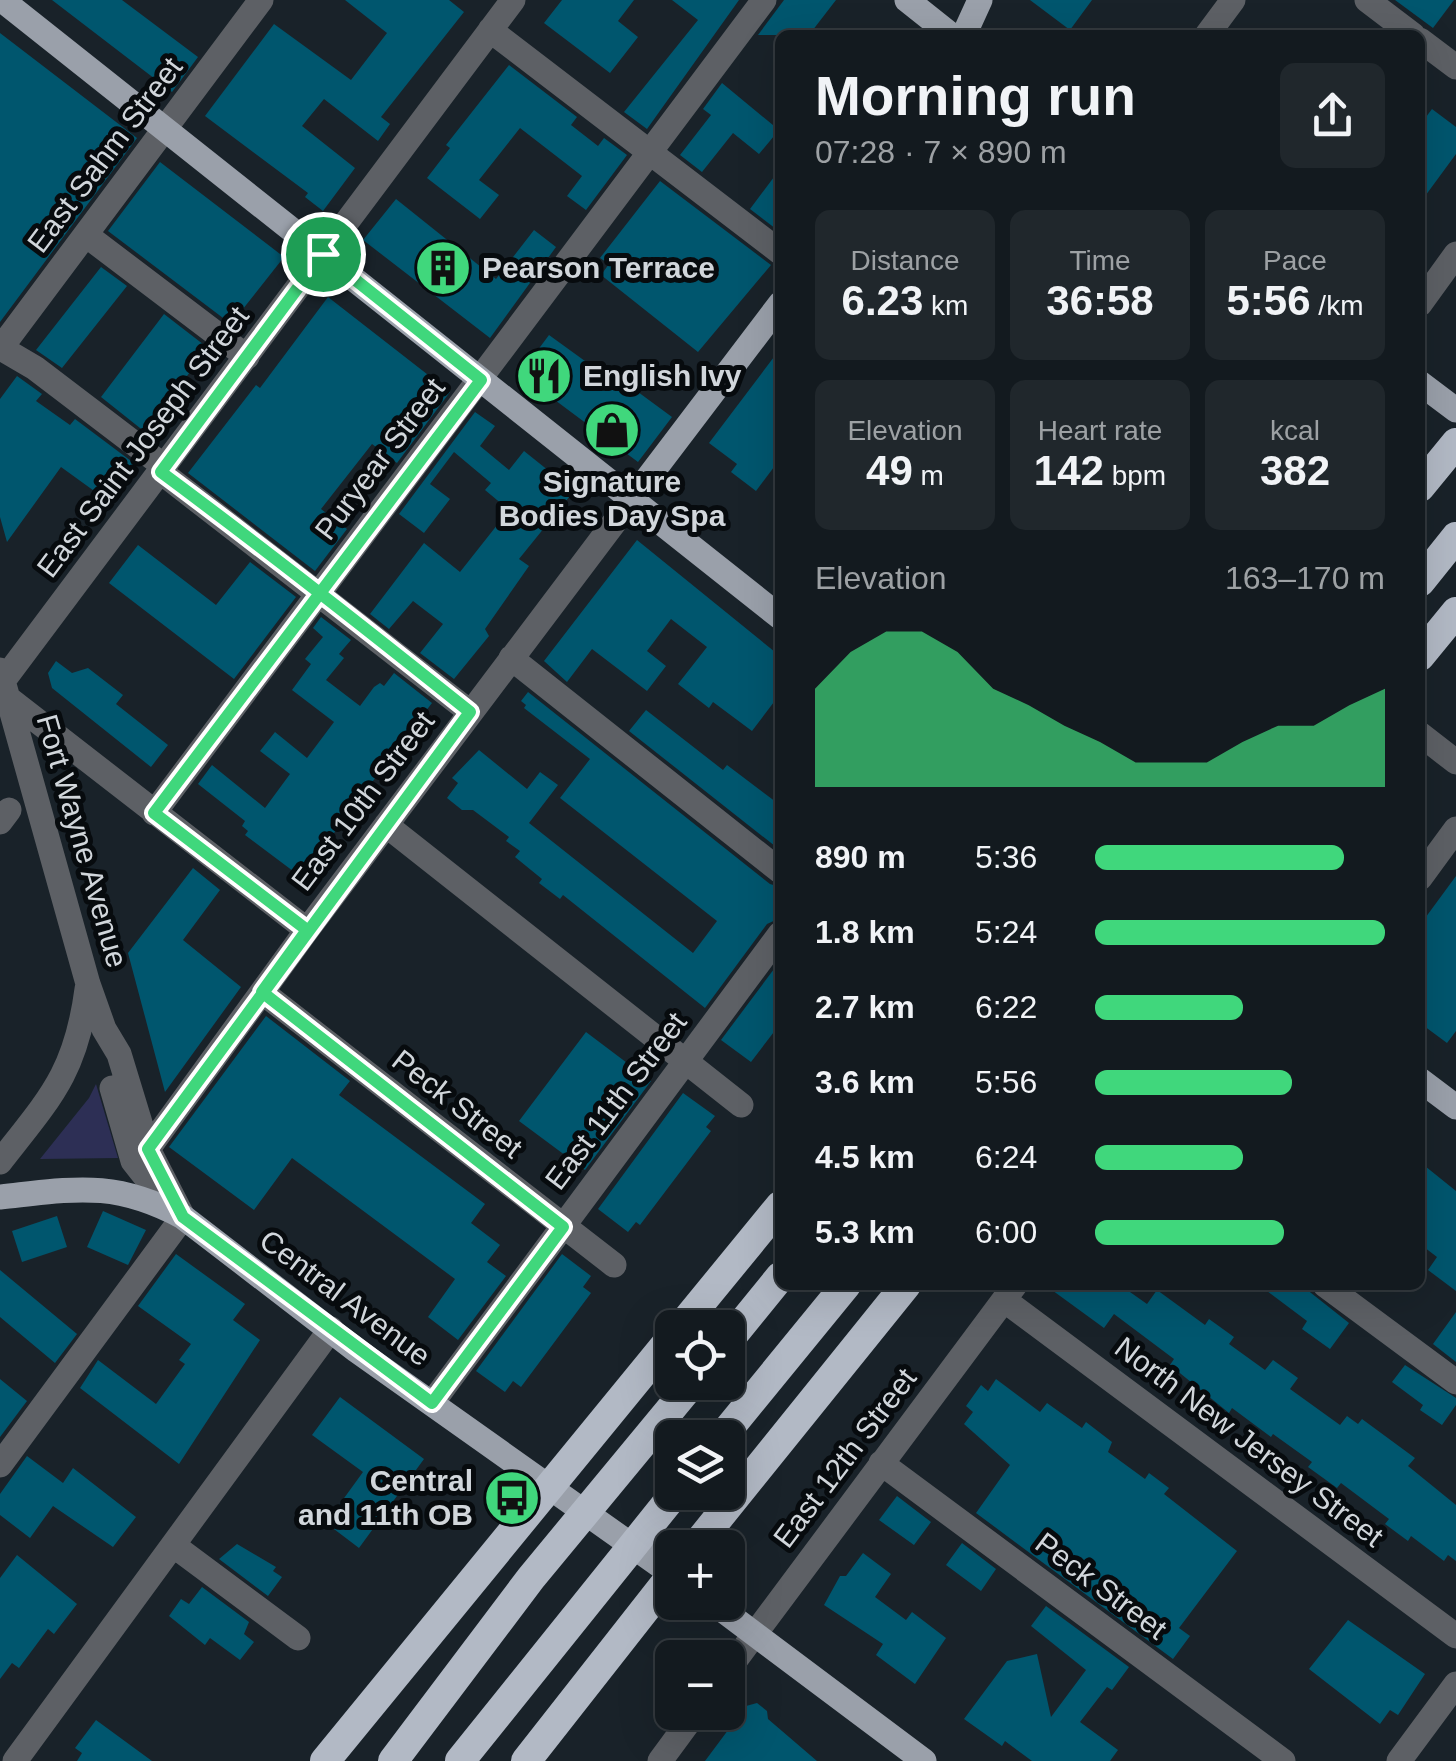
<!DOCTYPE html>
<meta charset="utf-8">
<style>
body{margin:0;font-family:Arial,sans-serif;background:#20272c;color:#f1f3f6;height:100vh;display:flex;flex-direction:column;font-size:38px;white-space:nowrap}
*{box-sizing:border-box;margin:0}
p{font-size:32px;color:#9da1a4}
.icon{flex:none;width:55px;height:55px;fill:none;stroke:currentColor;stroke-width:2;stroke-linecap:round;stroke-linejoin:round}
.map{position:relative;flex:1;overflow:hidden}
.sheet{position:absolute;left:775px;top:30px;width:650px;height:1260px;display:flex;flex-direction:column;background:#131a1f;border-radius:15px;box-shadow:0 10px 40px #0002,0 0 0 2px #32383d}
.sheet>*{flex:none}
.buttons{position:absolute;left:655px;top:1310px;display:grid;gap:20px}
.buttons a{display:grid;place-items:center;width:90px;height:90px;border-radius:15px;background:#131a1f;box-shadow:0 10px 40px #0002,0 0 0 2px #32383d;font-size:50px}
.pin{position:absolute;display:grid;place-items:center;width:85px;height:85px;color:#fff;margin:-42px;border:5px solid #fff;border-radius:50%;box-shadow:0 2px 10px #0007}
.round{display:grid;place-items:center;flex:none;width:105px;height:105px;border-radius:15px;background:#20272c}
.head{display:flex;align-items:center;justify-content:space-between;height:170px;padding:0 40px}
h1{font-size:55px;font-weight:600;line-height:75px}
.metrics{display:grid;grid-template-columns:repeat(3,1fr);gap:15px;height:170px;padding:10px 40px}
.metrics div{display:grid;align-content:center;border-radius:15px;background:#20272c;text-align:center}
.metrics b{font-size:42px;font-weight:600}
.metrics small{font-size:28px;font-weight:400}
.metrics p{font-size:28px}
.chart{height:280px;padding:20px 40px}
.chart p{display:flex;justify-content:space-between}
.chart svg{width:100%;height:180px;margin-top:10px;fill:#40d77c;opacity:.7}
ul{padding:0 40px;list-style:none;font-size:32px}
li{display:grid;grid-template-columns:160px 120px 1fr;align-items:center;height:75px}
li i{height:25px;border-radius:12px;background:#40d77c}
.map>svg:first-child{display:block}
.green{fill:#2d2f55}
.building{fill:#00566e}
.lines{fill:none;stroke-linecap:round;stroke-linejoin:round}
.minor{stroke:#5d6065;stroke-width:25}
.major{stroke:#9aa0aa;stroke-width:25}
.highway{stroke:#b2b9c5;stroke-width:30}
.route-casing{stroke:#fff;stroke-width:20}
.route{stroke:#40d77c;stroke-width:12}
.labels{text-anchor:middle;stroke-width:10;stroke-linejoin:round;paint-order:stroke}
.street-label{font-size:30px;fill:#d1d6db;stroke:#070b0e}
.poi-label{font-size:30px;font-weight:bold;fill:#d1d6db;stroke:#070b0e;text-anchor:start}
</style>
<div class="map">
<svg width="1456" height="1761" viewBox="0 0 1456 1761">
<rect width="100%" height="100%" fill="#192229"/>
<path class="green" d="M 96,1084 L 118,1158 L 40,1159 L 89,1098 Z"/>
<path class="building" d="M 52,0 L 122,0 L 198,57 L 172,92 Z
M 345,0 L 449,0 L 464,12 L 381,117 L 390,124 L 378,141 L 324,99 L 302,126 L 355,168 L 323,211 L 305,197 L 308,193 L 205,116 L 274,24 L 351,80 L 387,33 Z
M 562,0 L 634,0 L 618,21 L 638,37 L 610,73 L 544,23 Z
M 672,0 L 739,0 L 647,129 L 624,112 L 698,20 Z
M 784,0 L 836,0 L 809,35 L 758,35 Z
M 1030,0 L 1092,0 L 1070,30 Z
M 1395,0 L 1454,0 L 1433,28 Z
M 0,33 L 137,138 L 0,322 Z
M 509,65 L 577,117 L 571,125 L 598,146 L 604,138 L 627,155 L 586,210 L 567,196 L 582,176 L 520,128 L 479,180 L 499,195 L 480,219 L 427,178 L 450,148 L 446,145 Z
M 722,83 L 779,130 L 759,154 L 733,133 L 702,172 L 680,155 L 711,115 L 703,109 Z
M 1432,109 L 1456,127 L 1456,154 L 1420,203 L 1420,125 Z
M 160,162 L 284,257 L 231,324 L 108,231 Z
M 780,169 L 780,232 L 750,209 Z
M 660,181 L 771,265 L 698,352 L 601,275 L 609,264 L 600,258 Z
M 396,199 L 496,279 L 534,230 L 556,247 L 490,338 L 363,240 Z
M 101,267 L 127,286 L 62,368 L 36,350 Z
M 328,297 L 450,392 L 397,463 L 372,444 L 321,509 L 347,529 L 315,571 L 188,473 L 256,385 L 260,388 Z
M 164,314 L 208,348 L 145,432 L 101,397 Z
M 549,335 L 596,369 L 600,364 L 672,417 L 638,462 L 520,374 Z
M 780,349 L 780,459 L 756,491 L 731,472 L 737,464 L 709,443 Z
M 17,376 L 42,394 L 36,401 L 70,425 L 75,419 L 135,464 L 108,501 L 61,467 L 7,542 L 0,517 L 0,399 Z
M 475,412 L 495,426 L 480,446 L 509,470 L 524,451 L 574,491 L 519,559 L 529,566 L 485,629 L 489,636 L 454,679 L 420,653 L 443,624 L 413,601 L 389,629 L 370,614 L 424,543 L 460,572 L 509,510 L 485,490 L 491,483 L 454,452 L 430,484 L 450,499 L 424,533 L 399,514 Z
M 637,540 L 780,656 L 780,694 L 752,731 L 713,702 L 709,708 L 678,684 L 707,647 L 671,619 L 647,651 L 666,666 L 647,691 L 592,649 L 567,682 L 544,661 Z
M 138,545 L 216,605 L 250,562 L 296,597 L 234,679 L 109,583 Z
M 321,617 L 351,640 L 339,654 L 344,658 L 326,680 L 360,706 L 374,687 L 380,683 L 384,686 L 394,673 L 432,703 L 422,716 L 429,721 L 416,738 L 409,733 L 301,877 L 245,835 L 248,831 L 242,826 L 245,821 L 198,784 L 212,765 L 265,808 L 290,774 L 260,751 L 275,732 L 307,758 L 334,722 L 292,690 L 311,664 L 305,659 L 323,637 L 313,628 Z
M 56,661 L 72,673 L 88,668 L 123,695 L 116,704 L 168,745 L 151,767 L 52,688 L 48,673 Z
M 528,692 L 770,884 L 780,887 L 780,918 L 767,924 L 705,1008 L 563,895 L 560,899 L 539,883 L 542,879 L 515,857 L 520,851 L 506,841 L 509,837 L 473,810 L 462,810 L 447,798 L 458,783 L 452,778 L 479,750 L 527,789 L 540,772 L 558,785 L 529,823 L 693,953 L 717,921 L 560,798 L 590,759 L 524,708 L 526,705 L 521,701 Z
M 646,710 L 723,770 L 727,765 L 780,805 L 780,850 L 629,731 Z
M 193,868 L 220,890 L 183,940 L 241,987 L 165,1092 L 128,953 Z
M 1456,876 L 1456,1031 L 1447,1043 L 1420,1023 L 1420,925 Z
M 780,961 L 780,1024 L 751,1062 L 721,1040 Z
M 266,1016 L 350,1081 L 339,1095 L 485,1204 L 471,1223 L 500,1245 L 487,1262 L 506,1276 L 458,1340 L 428,1317 L 455,1279 L 292,1158 L 254,1210 L 169,1147 Z
M 586,1032 L 651,1081 L 585,1170 L 519,1121 Z
M 683,1093 L 715,1116 L 706,1127 L 711,1131 L 640,1225 L 636,1222 L 628,1232 L 598,1209 Z
M 1420,1162 L 1456,1191 L 1456,1291 L 1428,1270 L 1437,1257 L 1420,1244 Z
M 103,1211 L 146,1230 L 128,1265 L 87,1247 Z
M 57,1216 L 67,1247 L 22,1262 L 12,1231 Z
M 176,1254 L 245,1304 L 233,1320 L 260,1340 L 179,1464 L 80,1388 L 98,1360 L 156,1404 L 185,1364 L 179,1360 L 191,1344 L 138,1306 Z
M 562,1254 L 591,1276 L 583,1287 L 591,1293 L 521,1387 L 513,1381 L 505,1392 L 476,1371 Z
M 0,1270 L 77,1334 L 55,1363 L 0,1317 Z
M 1045,1285 L 1120,1285 L 1147,1304 L 1157,1290 L 1205,1325 L 1209,1319 L 1234,1337 L 1229,1344 L 1265,1370 L 1273,1360 L 1298,1378 L 1290,1389 L 1340,1425 L 1347,1416 L 1358,1424 L 1362,1419 L 1415,1458 L 1408,1466 L 1456,1505 L 1456,1561 L 1448,1555 L 1444,1561 L 1411,1536 L 1408,1541 L 1385,1524 L 1389,1519 L 1341,1483 L 1337,1488 L 1308,1467 L 1312,1462 L 1273,1434 L 1271,1437 L 1232,1408 L 1229,1413 L 1170,1365 L 1174,1359 L 1114,1314 L 1104,1328 Z
M 1259,1285 L 1301,1285 L 1349,1323 L 1330,1349 L 1302,1329 L 1307,1321 Z
M 1456,1312 L 1456,1362 L 1433,1344 Z
M 1405,1365 L 1456,1398 L 1456,1405 L 1442,1425 L 1420,1410 L 1423,1405 L 1392,1382 Z
M 0,1379 L 27,1401 L 0,1437 Z
M 996,1379 L 1040,1412 L 1047,1403 L 1082,1428 L 1086,1422 L 1112,1442 L 1108,1452 L 1145,1479 L 1149,1473 L 1169,1488 L 1164,1494 L 1237,1551 L 1179,1628 L 1190,1636 L 1173,1659 L 976,1513 L 1010,1465 L 964,1424 L 973,1412 L 966,1406 L 981,1385 L 988,1391 Z
M 340,1397 L 424,1459 L 359,1548 L 326,1523 L 363,1472 L 312,1435 Z
M 27,1456 L 63,1483 L 73,1468 L 136,1517 L 113,1547 L 53,1506 L 30,1538 L 0,1515 L 0,1494 Z
M 897,1496 L 931,1522 L 914,1545 L 879,1520 Z
M 962,1543 L 996,1569 L 981,1591 L 946,1565 Z
M 237,1544 L 276,1567 L 273,1571 L 282,1577 L 268,1596 L 219,1559 Z
M 863,1553 L 891,1574 L 875,1597 L 906,1620 L 912,1612 L 946,1638 L 915,1684 L 876,1655 L 883,1644 L 824,1605 L 840,1576 L 846,1576 Z
M 17,1555 L 77,1604 L 54,1634 L 48,1629 L 19,1668 L 12,1663 L 0,1679 L 0,1578 Z
M 202,1587 L 249,1622 L 244,1634 L 254,1642 L 240,1660 L 210,1638 L 205,1645 L 169,1616 L 181,1599 L 189,1604 Z
M 1046,1606 L 1129,1667 L 1112,1690 L 1107,1687 L 1080,1722 L 1118,1750 L 1110,1761 L 1032,1761 L 1005,1741 L 1002,1746 L 964,1719 L 1007,1661 L 1037,1654 L 1051,1717 L 1086,1670 L 1031,1626 Z
M 1348,1620 L 1425,1674 L 1398,1715 L 1390,1710 L 1380,1724 L 1309,1669 Z
M 757,1703 L 767,1711 L 768,1719 L 817,1761 L 705,1761 L 746,1706 Z
M 96,1720 L 152,1761 L 77,1761 L 82,1753 L 75,1748 Z"/>
<g class="lines">
<path class="minor" d="M 1367,0 L 1413,35
M 490,30 L 780,252
M 1207,35 L 1233,0
M 1420,40 L 1456,67
M 86,235 L 247,357
M 1420,304 L 1456,254
M 1,348 L 35,368 L 165,467
M 0,349 L 261,0
M 161,472 L 470,712
M 511,658 L 780,871
M 0,670 L 88,984 L 104,1029 L 119,1054 L 148,1149 L 183,1217
M 3,681 L 513,0
M 9,699 L 307,930
M 1420,734 L 1456,762
M 154,813 L 764,0
M 0,822 L 9,810
M 386,825 L 741,1105
M 1420,878 L 1456,829
M 262,992 L 614,1265
M 112,1088 L 133,1161 L 166,1203
M 148,1149 L 307,930 L 632,499
M 0,1162 C 50,1098 76,1073 87,989
M 1325,1285 L 1456,1382
M 1004,1300 L 1456,1636
M 432,1403 L 780,934
M 881,1463 L 1283,1761
M 0,1465 L 183,1217
M 173,1545 L 298,1638
M 728,1670 L 1015,1285
M 15,1761 L 331,1329
M 660,1761 L 696,1712
M 1399,1761 L 1456,1684"/>
<path class="major" d="M 2,0 L 780,617
M 907,0 L 951,35
M 964,35 L 980,0
M 1420,383 L 1456,410
M 632,499 L 780,304
M 1420,1080 L 1456,1107
M 0,1197 C 75,1189 114,1180 183,1217 L 356,1350 L 672,1574
M 712,1602 L 924,1761"/>
<path class="highway" d="M 1420,487 L 1456,443
M 1420,582 L 1456,537
M 1420,656 L 1456,612
M 680,1328 L 780,1206
M 728,1341 L 780,1277
M 721,1438 L 846,1285
M 694,1548 L 906,1285
M 325,1761 L 672,1337
M 393,1761 L 531,1578 L 693,1382
M 460,1761 L 676,1492
M 526,1761 L 672,1575"/>
</g>
<g class="lines">
<g class="route-casing">
<path id="route" d="M 323,254 L 161,472 C 266,550 369,631 470,712 C 362,857 255,1003 148,1149 L 183,1217 L 432,1403 L 563,1227 L 262,992 L 307,930 L 154,813 L 481,380 L 323,254"/>
</g>
<use href="#route" class="route"/>
</g>
<defs>
<g id="building-disc" transform="scale(2.875)"><circle r="9.5" fill="#40d77c" stroke="#070b0e"/><path d="M-4-6H4V6H1V3H-1V6H-4ZM-2.5-4.3h1.7v1.8h-1.7ZM.8-4.3h1.7v1.8H.8ZM-2.5-1h1.7V.8h-1.7ZM.8-1h1.7V.8H.8Z" fill="#111"/></g>
<g id="restaurant-disc" transform="scale(2.875)"><circle r="9.5" fill="#40d77c" stroke="#070b0e"/><path d="M-5-6h1v4h1v-4h1v4h1v-4h1v5L-1.5 .5V6h-2V.5L-5-1ZM5-6V6H3V1.5H1.5Q1.5-4 5-6Z" fill="#111"/></g>
<g id="shop-disc" transform="scale(2.875)"><circle r="9.5" fill="#40d77c" stroke="#070b0e"/><path d="M-5-2.5h2.3a2.7 3.5 0 0 1 5.4 0H5L5.5 6h-11ZM-1.5-2.5h3a1.5 2.3 0 0 0-3 0Z" fill="#111"/></g>
<g id="bus-disc" transform="scale(2.875)"><circle r="9.5" fill="#40d77c" stroke="#070b0e"/><path d="M-5-6H5V4H4V6H2V4H-2V6H-4V4H-5ZM-3.5-4V0h7V-4ZM-3.5 1.2v1.5H-2V1.2ZM2 1.2v1.5H3.5V1.2Z" fill="#111"/></g>
</defs>
<g fill-rule="evenodd">
<use href="#building-disc" x="443" y="268"/>
<use href="#restaurant-disc" x="544" y="376"/>
<use href="#shop-disc" x="612" y="430"/>
<use href="#bus-disc" x="512" y="1498"/>
</g>
<g class="labels">
<g class="street-label">
<text transform="translate(105 155) rotate(-53)" y="10">East Sahm Street</text>
<text transform="translate(143 442) rotate(-53)" y="10">East Saint Joseph Street</text>
<text transform="translate(380 459) rotate(-53)" y="10">Puryear Street</text>
<text transform="translate(363 801) rotate(-53)" y="10">East 10th Street</text>
<text transform="translate(82 841) rotate(74)" y="10">Fort Wayne Avenue</text>
<text transform="translate(616 1101) rotate(-53)" y="10">East 11th Street</text>
<text transform="translate(457 1104) rotate(38)" y="10">Peck Street</text>
<text transform="translate(345 1298) rotate(37)" y="10">Central Avenue</text>
<text transform="translate(1249 1442) rotate(37)" y="10">North New Jersey Street</text>
<text transform="translate(845 1458) rotate(-53)" y="10">East 12th Street</text>
<text transform="translate(1101 1586) rotate(37)" y="10">Peck Street</text>
</g>
<g class="poi-label">
<text x="482" y="278">Pearson Terrace</text>
<text x="583" y="386">English Ivy</text>
<text x="612" y="492" text-anchor="middle">Signature<tspan x="612" dy="34">Bodies Day Spa</tspan></text>
<text x="473" y="1491" text-anchor="end">Central<tspan x="473" dy="34">and 11th OB</tspan></text>
</g>
</g>
</svg>
<div class="buttons">
<a><svg class="icon" aria-label="locate" viewBox="0 0 24 24"><circle cx="12" cy="12" r="6"/><path d="M12 2v4M12 18v4M2 12h4M18 12h4"/></svg></a>
<a><svg class="icon" aria-label="layers" viewBox="0 0 24 24"><path d="M12 4l9 5-9 5-9-5zM3 14l9 5 9-5"/></svg></a>
<a>+</a>
<a>−</a>
</div>
<div class="pin" style="left:323px;top:254px;background:#1e9e55"><svg class="icon" aria-label="arrive" viewBox="0 0 24 24"><path d="M6 21V4h12l-3 4 3 4H6"/></svg></div>
<section class="sheet">
<div class="head"><div><h1>Morning run</h1><p>07:28 · 7 × 890 m</p></div><a class="round"><svg class="icon" aria-label="share" viewBox="0 0 24 24"><path d="M12 15V3M7 8l5-5 5 5M5 13v7h14v-7"/></svg></a></div>
<div class="metrics">
<div><p>Distance</p><b>6.23<small> km</small></b></div>
<div><p>Time</p><b>36:58</b></div>
<div><p>Pace</p><b>5:56<small> /km</small></b></div>
</div>
<div class="metrics">
<div><p>Elevation</p><b>49<small> m</small></b></div>
<div><p>Heart rate</p><b>142<small> bpm</small></b></div>
<div><p>kcal</p><b>382</b></div>
</div>
<div class="chart"><p><span>Elevation</span>163–170 m</p>
<svg viewBox="0 0 160 44" preserveAspectRatio="none"><path d="M0 44V20L10 11L20 6L30 6L40 11L50 20L60 24L70 29L80 33L90 38L100 38L110 38L120 33L130 29L140 29L150 24L160 20V44z"/></svg>
</div>
<ul>
<li><b>890 m</b>5:36<i style="width:86%"></i></li>
<li><b>1.8 km</b>5:24<i style="width:100%"></i></li>
<li><b>2.7 km</b>6:22<i style="width:51%"></i></li>
<li><b>3.6 km</b>5:56<i style="width:68%"></i></li>
<li><b>4.5 km</b>6:24<i style="width:51%"></i></li>
<li><b>5.3 km</b>6:00<i style="width:65%"></i></li>
</ul>
</section>
</div>
